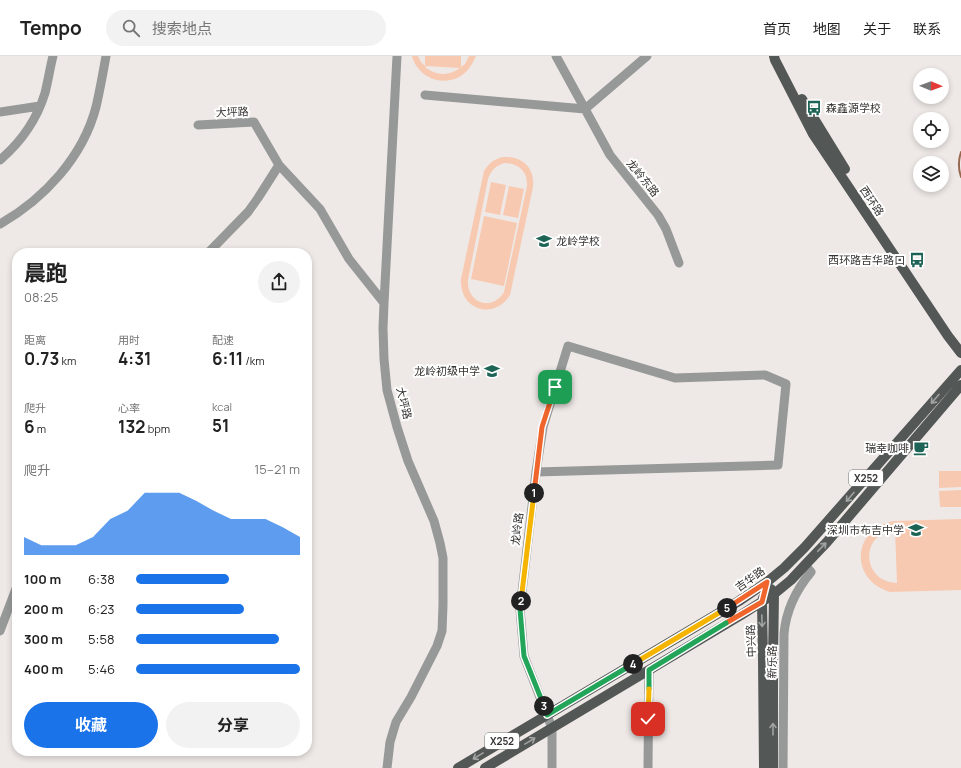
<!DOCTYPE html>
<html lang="zh">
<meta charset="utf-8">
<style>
body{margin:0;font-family:Manrope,"Noto Sans SC",sans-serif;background:#f2f2f2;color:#222;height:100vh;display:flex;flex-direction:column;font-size:15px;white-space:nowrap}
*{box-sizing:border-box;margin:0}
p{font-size:13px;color:#767676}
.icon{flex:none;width:22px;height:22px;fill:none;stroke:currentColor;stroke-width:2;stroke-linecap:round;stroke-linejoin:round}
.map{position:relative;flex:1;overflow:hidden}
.side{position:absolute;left:12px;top:192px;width:300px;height:508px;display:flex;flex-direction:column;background:#fff;border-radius:16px;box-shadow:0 2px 6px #0003}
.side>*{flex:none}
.needle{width:26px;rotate:91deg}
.fabs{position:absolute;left:913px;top:12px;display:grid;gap:8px}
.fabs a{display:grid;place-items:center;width:36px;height:36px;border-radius:50%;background:#fff;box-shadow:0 2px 6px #0003;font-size:20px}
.pin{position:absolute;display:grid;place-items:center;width:34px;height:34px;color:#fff;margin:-17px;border-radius:8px;box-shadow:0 2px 6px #0006}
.km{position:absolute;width:20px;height:20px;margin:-10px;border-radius:50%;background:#222;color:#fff;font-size:11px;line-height:20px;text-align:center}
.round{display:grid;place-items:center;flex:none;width:42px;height:42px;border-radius:21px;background:#f2f2f2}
.summary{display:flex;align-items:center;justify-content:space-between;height:68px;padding:0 12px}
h1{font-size:22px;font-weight:700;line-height:30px}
.figures{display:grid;grid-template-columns:repeat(3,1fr);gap:6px;height:68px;padding:4px 12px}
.figures div{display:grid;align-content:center}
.figures b{font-size:17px;font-weight:700}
.figures small{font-size:11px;font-weight:400}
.figures p{font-size:11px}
.chart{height:112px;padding:8px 12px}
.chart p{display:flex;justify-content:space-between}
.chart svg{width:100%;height:72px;margin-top:4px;fill:#1a73e8;opacity:.7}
.primary-button{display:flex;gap:8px;margin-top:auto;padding:8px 12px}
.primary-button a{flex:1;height:46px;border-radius:24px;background:#1a73e8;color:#fff;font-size:16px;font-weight:700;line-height:46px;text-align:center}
.primary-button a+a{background:#f2f2f2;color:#222}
ul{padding:0 12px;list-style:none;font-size:13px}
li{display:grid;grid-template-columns:64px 48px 1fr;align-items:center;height:30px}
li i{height:10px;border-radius:5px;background:#1a73e8}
header{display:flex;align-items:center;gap:24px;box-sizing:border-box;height:56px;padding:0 20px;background:#fff;border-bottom:1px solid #e0e0e0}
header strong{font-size:19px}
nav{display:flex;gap:22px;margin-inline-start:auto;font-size:14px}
.search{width:280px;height:36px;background:#f2f2f2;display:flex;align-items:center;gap:10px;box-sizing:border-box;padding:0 14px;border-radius:22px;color:#767676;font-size:15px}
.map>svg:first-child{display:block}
.green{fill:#f8c9b1;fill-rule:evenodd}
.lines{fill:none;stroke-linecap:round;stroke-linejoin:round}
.stream{stroke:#95674f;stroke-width:2}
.minor{stroke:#969998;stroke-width:9}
.major{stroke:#535756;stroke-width:10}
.oneway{stroke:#a0a3a2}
.split-1-casing{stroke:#fff;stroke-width:8}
.split-2-casing{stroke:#fff;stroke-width:8}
.split-3-casing{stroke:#fff;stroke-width:8}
.split-4-casing{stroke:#fff;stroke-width:8}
.split-5-casing{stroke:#fff;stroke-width:8}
.split-6-casing{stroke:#fff;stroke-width:8}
.split-7-casing{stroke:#fff;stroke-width:8}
.split-8-casing{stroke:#fff;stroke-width:8}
.split-1{stroke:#f0652b;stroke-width:5}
.split-2{stroke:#f5b400;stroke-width:5}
.split-3{stroke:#22a559;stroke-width:5}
.split-4{stroke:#22a559;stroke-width:5}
.split-5{stroke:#f5b400;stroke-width:5}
.split-6{stroke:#f0652b;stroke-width:5}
.split-7{stroke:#22a559;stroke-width:5}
.split-8{stroke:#f5b400;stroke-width:5}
.labels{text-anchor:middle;stroke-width:4;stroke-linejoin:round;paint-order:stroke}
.shield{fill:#fff;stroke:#727170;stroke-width:1}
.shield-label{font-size:10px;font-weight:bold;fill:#363433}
.poi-label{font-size:11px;fill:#363433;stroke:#fff;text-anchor:end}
.street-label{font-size:11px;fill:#363433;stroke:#fff}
</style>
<header>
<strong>Tempo</strong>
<div class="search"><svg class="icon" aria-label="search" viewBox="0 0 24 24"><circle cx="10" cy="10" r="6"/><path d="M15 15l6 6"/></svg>搜索地点</div>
<nav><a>首页</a><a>地图</a><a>关于</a><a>联系</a></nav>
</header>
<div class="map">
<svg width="961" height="712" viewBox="0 0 961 712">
<rect width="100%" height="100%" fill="#eee9e6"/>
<path class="green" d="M 412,0 L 418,0 L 421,6 L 425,10 L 425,0 L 461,0 L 461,11 L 465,8 L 469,0 L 476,0 C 472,9 467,17 459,21 C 440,31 417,20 412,0 ZM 425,11 L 426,10 L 460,12 C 449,20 436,20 425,11 Z
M 503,101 C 523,100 535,112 533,131 L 510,239 C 494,265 459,254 461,223 L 484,115 C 489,107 494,103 503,101 ZM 504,107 C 519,107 528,116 527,130 L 504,236 C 492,256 466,247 468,224 L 488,123 C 491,114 496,110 504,107 Z
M 491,126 L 506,129 L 500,159 L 485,156 Z
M 509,130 L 524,133 L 518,162 L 503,159 Z
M 484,160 L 517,167 L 504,230 L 471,223 Z
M 939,415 L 961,415 L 961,431 L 939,432 Z
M 961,434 L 961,451 L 940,451 L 939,435 Z
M 961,463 L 961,534 L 890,536 C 849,524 852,472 894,465 ZM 895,474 L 897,527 L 896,527 C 861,525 860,477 895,474 Z"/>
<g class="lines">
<path class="stream" d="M 961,96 C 958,105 958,112 961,121"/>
<path class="minor" d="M 556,0 L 585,53 L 610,99 L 658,159 L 666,173 L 679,207
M 425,39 L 585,53
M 585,53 L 647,0
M 0,56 L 40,50
M 198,69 L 254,66 L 279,109 L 320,153 L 349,203 L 384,247 L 383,272 L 384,303 L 387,334 L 397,371 L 408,405 L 434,465 L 440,487 L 443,502 L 443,549 L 442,575 L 437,590 L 411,641 L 396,666 L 390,686 L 387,712
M 0,104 C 21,86 37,63 45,37 C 48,25 50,12 53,0
M 0,168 C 44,143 83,101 96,51 C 100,34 103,17 106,0
M 208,197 L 248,156 L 258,142 L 279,109
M 384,247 L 397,0
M 536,416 L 778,409 L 786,328 L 765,319 L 675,322 L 568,290 L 543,371 L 536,416 L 520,553 L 524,600 L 552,672 L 552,712
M 0,575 L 17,530
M 648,712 L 649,614
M 783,712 L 784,578 C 786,554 796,534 811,516 L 805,509"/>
<path class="major" d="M 774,0 L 775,4 L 813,78 L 948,280 L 961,297
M 802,43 L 845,113
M 771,533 L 774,538 L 773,603 L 773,712
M 763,542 L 762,546 L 763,603 L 764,712
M 458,712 L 739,545 L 767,526 L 784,512 L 805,491 L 961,314
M 485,712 L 741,559 L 774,538 L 791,524 L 805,509 L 827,486 L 961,329"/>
</g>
<defs><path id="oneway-shaft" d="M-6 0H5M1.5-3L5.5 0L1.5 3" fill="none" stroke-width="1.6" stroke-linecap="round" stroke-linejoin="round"/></defs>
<g class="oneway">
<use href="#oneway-shaft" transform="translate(935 343) rotate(131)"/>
<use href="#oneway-shaft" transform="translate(850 441) rotate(131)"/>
<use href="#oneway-shaft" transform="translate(822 491) rotate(-46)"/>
<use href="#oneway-shaft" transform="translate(762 565) rotate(88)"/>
<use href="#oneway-shaft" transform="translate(773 673) rotate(-90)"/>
<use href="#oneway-shaft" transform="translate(530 685) rotate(-31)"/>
<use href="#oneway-shaft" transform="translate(478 700) rotate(149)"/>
</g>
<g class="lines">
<g class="split-1-casing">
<path id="split-1" d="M 534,437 L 542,371 L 555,331"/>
</g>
<g class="split-2-casing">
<path id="split-2" d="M 521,545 L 534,437"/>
</g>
<g class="split-3-casing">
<path id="split-3" d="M 521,545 L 520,553 L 524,600 L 544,650"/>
</g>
<g class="split-4-casing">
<path id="split-4" d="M 544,650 L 547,659 L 633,608"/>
</g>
<g class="split-5-casing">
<path id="split-5" d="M 633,608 L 727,552"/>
</g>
<g class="split-6-casing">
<path id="split-6" d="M 726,567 L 762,546 L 767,526 L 727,552"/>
</g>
<g class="split-7-casing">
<path id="split-7" d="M 649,633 L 649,614 L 726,567"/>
</g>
<g class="split-8-casing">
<path id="split-8" d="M 648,663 L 649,633"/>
</g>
<use href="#split-1" class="split-1"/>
<use href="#split-2" class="split-2"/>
<use href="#split-3" class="split-3"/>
<use href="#split-4" class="split-4"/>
<use href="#split-5" class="split-5"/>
<use href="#split-6" class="split-6"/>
<use href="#split-7" class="split-7"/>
<use href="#split-8" class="split-8"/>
</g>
<defs>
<g id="bus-bare" transform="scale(1.2)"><path d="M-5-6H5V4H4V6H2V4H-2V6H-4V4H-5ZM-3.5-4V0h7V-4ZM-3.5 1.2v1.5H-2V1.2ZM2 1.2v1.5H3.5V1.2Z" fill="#1e6456" stroke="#fff" stroke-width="2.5" paint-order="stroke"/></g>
<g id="school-bare" transform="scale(1.2)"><path d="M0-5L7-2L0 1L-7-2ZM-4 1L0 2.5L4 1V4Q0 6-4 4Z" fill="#1e6456" stroke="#fff" stroke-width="2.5" paint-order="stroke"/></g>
<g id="cafe-bare" transform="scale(1.2)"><path d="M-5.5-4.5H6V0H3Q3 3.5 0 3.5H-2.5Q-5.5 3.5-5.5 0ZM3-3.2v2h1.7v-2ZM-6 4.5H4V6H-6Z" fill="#1e6456" stroke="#fff" stroke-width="2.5" paint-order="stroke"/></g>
</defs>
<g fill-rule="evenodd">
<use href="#bus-bare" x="814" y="52"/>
<use href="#school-bare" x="544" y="185"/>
<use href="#bus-bare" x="917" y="204"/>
<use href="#school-bare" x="492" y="315"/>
<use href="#cafe-bare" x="921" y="392"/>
<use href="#school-bare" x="916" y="474"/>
</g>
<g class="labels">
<g class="shield">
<rect x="849" y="414" width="34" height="16" rx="3"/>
<rect x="485" y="677" width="34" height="16" rx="3"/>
</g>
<g class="shield-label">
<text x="866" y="426">X252</text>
<text x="502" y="689">X252</text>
</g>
<g class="poi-label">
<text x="826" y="56" text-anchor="start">森鑫源学校</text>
<text x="556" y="189" text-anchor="start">龙岭学校</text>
<text x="905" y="208">西环路吉华路口</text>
<text x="480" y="319">龙岭初级中学</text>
<text x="909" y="396">瑞幸咖啡</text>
<text x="904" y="478">深圳市布吉中学</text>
</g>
<g class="street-label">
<text transform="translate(232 56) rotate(-2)" y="4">大坪路</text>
<text transform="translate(643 122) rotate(51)" y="4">龙岭东路</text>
<text transform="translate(872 145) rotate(56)" y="4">西环路</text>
<text transform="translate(404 347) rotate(76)" y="4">大坪路</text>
<text transform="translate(517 473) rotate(-83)" y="4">龙岭路</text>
<text transform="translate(750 523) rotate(-35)" y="4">吉华路</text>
<text transform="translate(751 585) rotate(-92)" y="4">中兴路</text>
<text transform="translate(772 606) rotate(-89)" y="4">新乐路</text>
</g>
</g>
</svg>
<div class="fabs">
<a><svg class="needle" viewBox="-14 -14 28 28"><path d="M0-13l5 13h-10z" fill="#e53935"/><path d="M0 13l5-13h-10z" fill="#767676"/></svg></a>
<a><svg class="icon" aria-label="locate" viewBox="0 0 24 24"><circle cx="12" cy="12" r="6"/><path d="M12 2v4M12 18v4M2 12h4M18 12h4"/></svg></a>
<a><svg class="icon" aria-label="layers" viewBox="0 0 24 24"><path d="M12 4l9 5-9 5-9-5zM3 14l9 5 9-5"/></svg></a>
</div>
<div class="pin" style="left:555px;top:331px;background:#1e9e55"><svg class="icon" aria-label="arrive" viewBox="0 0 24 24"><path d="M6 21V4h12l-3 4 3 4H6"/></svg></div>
<div class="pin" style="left:648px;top:663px;background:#d93025"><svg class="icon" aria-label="check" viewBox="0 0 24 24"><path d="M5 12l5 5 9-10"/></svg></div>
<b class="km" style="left:534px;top:437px">1</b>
<b class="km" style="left:521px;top:545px">2</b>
<b class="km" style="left:544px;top:650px">3</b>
<b class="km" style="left:633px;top:608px">4</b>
<b class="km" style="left:727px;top:552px">5</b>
<section class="side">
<div class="summary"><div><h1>晨跑</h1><p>08:25</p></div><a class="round"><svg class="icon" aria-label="share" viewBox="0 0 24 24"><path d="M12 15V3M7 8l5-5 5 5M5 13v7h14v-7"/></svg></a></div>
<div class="figures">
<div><p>距离</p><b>0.73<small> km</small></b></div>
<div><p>用时</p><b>4:31</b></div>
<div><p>配速</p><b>6:11<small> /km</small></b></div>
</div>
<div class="figures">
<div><p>爬升</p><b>6<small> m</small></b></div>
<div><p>心率</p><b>132<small> bpm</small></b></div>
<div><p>kcal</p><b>51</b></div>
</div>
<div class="chart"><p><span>爬升</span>15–21 m</p>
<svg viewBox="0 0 160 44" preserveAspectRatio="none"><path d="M0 44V33L10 38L20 38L30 38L40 33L50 22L60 17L70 6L80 6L90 6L100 11L110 17L120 22L130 22L140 22L150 27L160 33V44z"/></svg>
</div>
<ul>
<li><b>100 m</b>6:38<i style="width:57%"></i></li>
<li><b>200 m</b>6:23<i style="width:66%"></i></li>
<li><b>300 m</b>5:58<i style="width:87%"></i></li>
<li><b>400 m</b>5:46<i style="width:100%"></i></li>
</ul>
<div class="primary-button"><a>收藏</a><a>分享</a></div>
</section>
</div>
